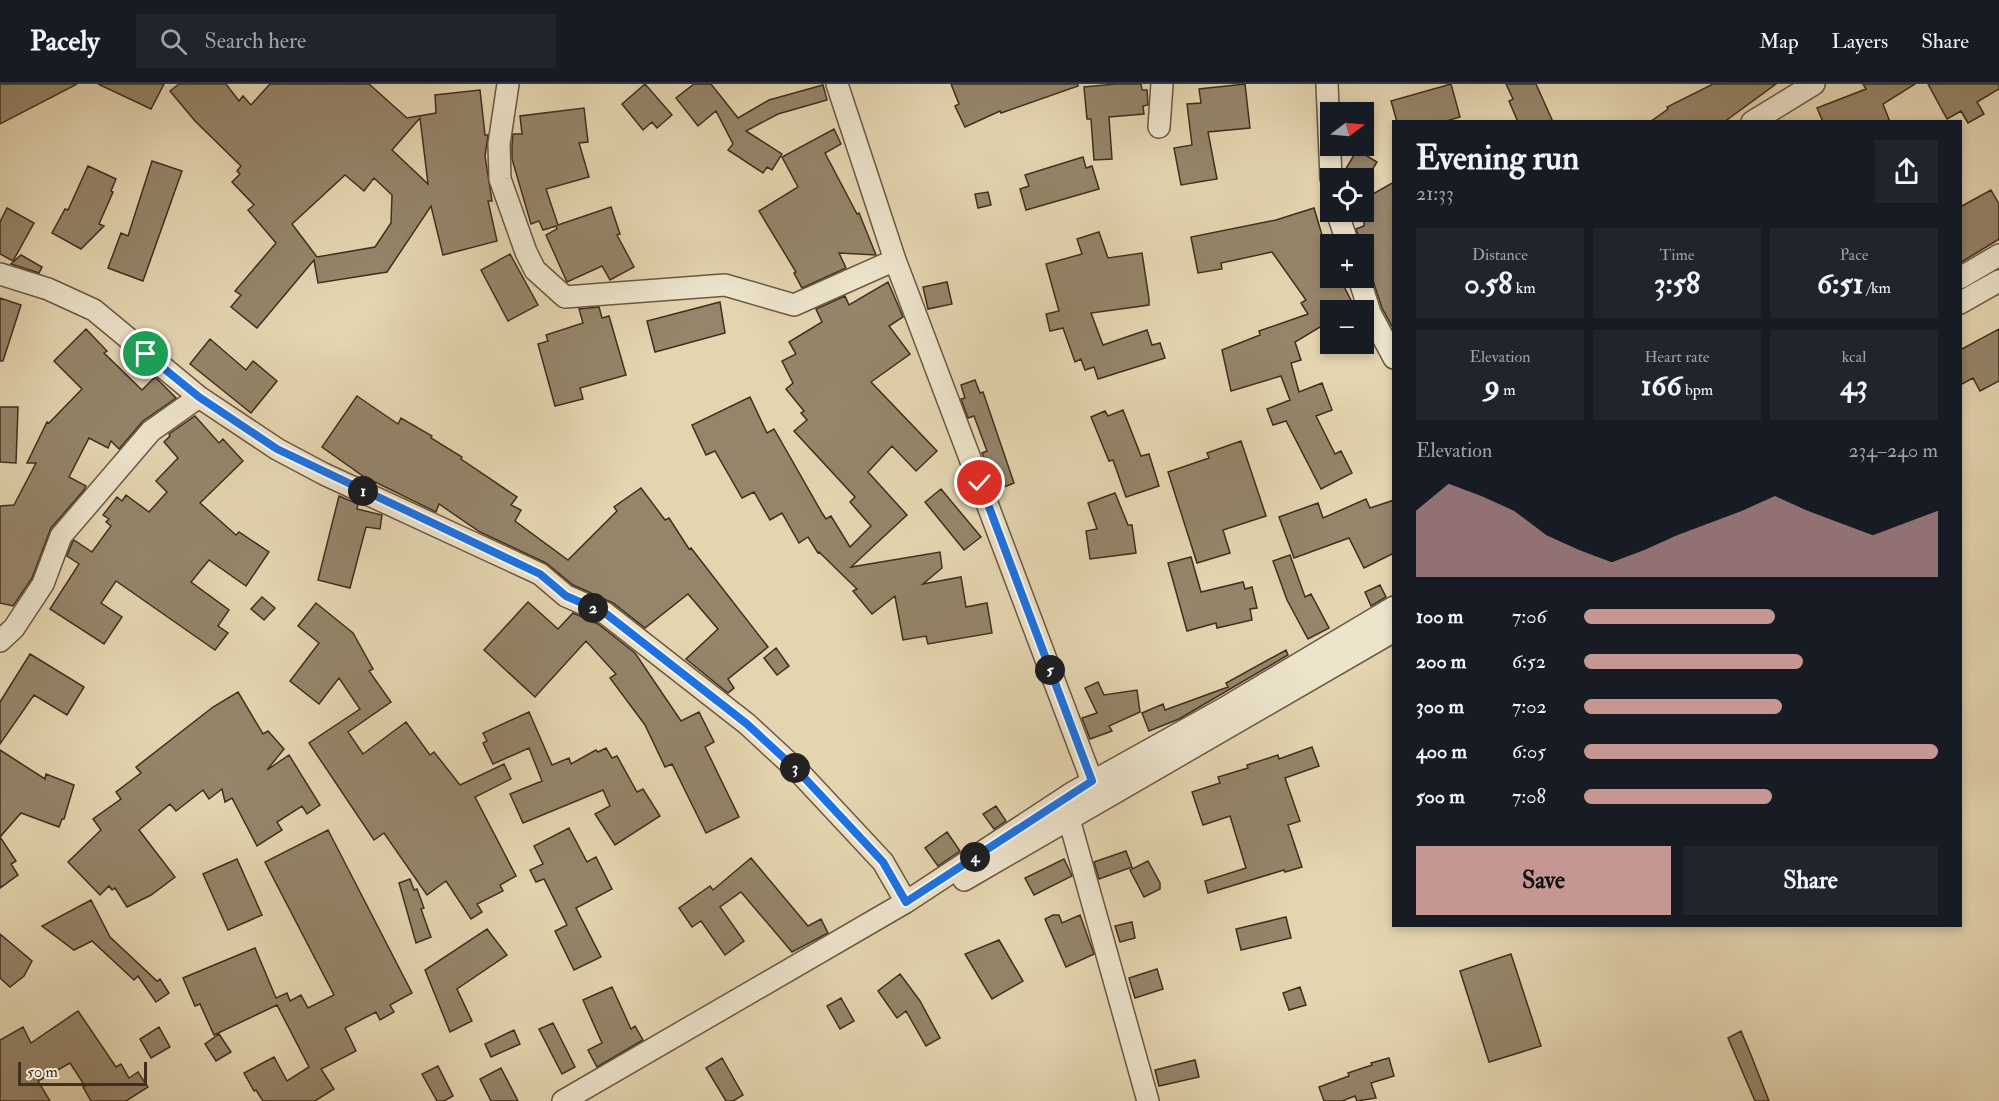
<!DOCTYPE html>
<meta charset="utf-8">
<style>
body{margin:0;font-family:"IM FELL Double Pica",serif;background:#20242c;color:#f1f3f6;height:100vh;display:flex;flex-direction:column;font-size:22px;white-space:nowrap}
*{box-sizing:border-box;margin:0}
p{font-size:20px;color:#9ea1a6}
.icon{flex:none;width:33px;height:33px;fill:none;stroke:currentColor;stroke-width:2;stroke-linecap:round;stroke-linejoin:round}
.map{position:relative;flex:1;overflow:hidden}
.panel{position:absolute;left:1392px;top:36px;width:570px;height:807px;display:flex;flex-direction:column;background:#171b24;border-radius:0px;box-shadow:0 3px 9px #0003}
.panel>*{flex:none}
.needle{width:39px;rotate:74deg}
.fabs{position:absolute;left:1320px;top:18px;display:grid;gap:12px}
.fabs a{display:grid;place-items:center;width:54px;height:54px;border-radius:0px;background:#171b24;box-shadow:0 3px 9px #0003;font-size:30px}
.scale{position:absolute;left:18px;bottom:15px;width:129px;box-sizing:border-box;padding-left:6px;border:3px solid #402e1e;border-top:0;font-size:16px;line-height:21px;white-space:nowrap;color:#402e1e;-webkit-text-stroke:4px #ede4cc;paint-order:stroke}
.pin{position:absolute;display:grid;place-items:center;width:51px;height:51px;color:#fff;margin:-26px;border:3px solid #fff;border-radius:50%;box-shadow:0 2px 6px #0007}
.km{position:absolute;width:30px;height:30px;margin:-15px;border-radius:50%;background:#222;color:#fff;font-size:16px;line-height:30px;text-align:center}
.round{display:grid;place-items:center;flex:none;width:63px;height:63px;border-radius:0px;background:#20242c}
.summary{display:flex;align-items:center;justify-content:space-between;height:102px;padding:0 24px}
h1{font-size:33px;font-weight:700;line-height:45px}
.metrics{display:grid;grid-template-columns:repeat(3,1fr);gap:9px;height:102px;padding:6px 24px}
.metrics div{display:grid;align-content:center;border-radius:0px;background:#20242c;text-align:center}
.metrics b{font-size:30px;font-weight:700}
.metrics small{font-size:16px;font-weight:400}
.metrics p{font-size:16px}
.chart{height:168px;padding:12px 24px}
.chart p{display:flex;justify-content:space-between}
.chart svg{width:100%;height:108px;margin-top:6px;fill:#c59692;opacity:.7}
.primary-button{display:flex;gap:12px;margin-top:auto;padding:12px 24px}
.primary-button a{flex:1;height:69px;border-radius:0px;background:#c59692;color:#111;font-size:24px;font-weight:700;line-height:69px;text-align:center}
.primary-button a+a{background:#20242c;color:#f1f3f6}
ul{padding:0 24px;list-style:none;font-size:20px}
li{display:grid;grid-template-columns:96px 72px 1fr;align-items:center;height:45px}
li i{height:15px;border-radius:8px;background:#c59692}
header{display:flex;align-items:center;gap:36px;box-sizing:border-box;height:84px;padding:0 30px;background:#171b24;border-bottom:2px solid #363941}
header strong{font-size:28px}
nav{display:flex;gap:33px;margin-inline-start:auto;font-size:21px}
.search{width:420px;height:54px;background:#20242c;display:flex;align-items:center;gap:15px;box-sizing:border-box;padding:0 21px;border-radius:0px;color:#9ea1a6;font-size:22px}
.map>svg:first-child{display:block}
.building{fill:#95856a;stroke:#402e1e;stroke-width:1.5;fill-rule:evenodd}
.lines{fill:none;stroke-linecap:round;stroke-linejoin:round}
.minor-casing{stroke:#695842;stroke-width:24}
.minor{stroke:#ede4cc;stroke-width:21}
.route-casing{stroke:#fff;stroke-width:12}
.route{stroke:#1a73e8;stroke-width:8}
</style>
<header>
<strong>Pacely</strong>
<div class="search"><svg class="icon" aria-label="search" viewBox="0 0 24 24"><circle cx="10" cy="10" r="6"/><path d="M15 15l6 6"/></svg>Search here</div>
<nav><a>Map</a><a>Layers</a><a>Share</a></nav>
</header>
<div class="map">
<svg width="1999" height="1017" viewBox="0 0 1999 1017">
<rect width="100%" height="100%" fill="#e4d5b0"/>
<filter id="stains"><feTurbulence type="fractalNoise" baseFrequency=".00333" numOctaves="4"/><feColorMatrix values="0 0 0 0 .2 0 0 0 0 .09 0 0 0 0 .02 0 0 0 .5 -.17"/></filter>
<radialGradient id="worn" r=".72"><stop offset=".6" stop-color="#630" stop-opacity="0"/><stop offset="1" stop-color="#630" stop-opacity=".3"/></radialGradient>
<path class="building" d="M 0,0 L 77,0 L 0,40 Z
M 98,0 L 164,0 L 151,25 Z
M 179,0 L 226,0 L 239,17 L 243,12 L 251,21 L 270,0 L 369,0 L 407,34 L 436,29 L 435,11 L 480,6 L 485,51 L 488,51 L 485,72 L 492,117 L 488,117 L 497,157 L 443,171 L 431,122 L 387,188 L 318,199 L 314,176 L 257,244 L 231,223 L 241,211 L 235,207 L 276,159 L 248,126 L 254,121 L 232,98 L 240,90 L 237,87 L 241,82 L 195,37 L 170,7 ZM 420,34 L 428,100 L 392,66 ZM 345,91 L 364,107 L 374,94 L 392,111 L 391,139 L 375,163 L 317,173 L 292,140 Z
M 645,0 L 672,31 L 657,44 L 652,38 L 643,46 L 622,20 Z
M 694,0 L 711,0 L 738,34 L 769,16 L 823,1 L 827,16 L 778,30 L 746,47 L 782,70 L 772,86 L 767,83 L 763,89 L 728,66 L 733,60 L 716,27 L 698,42 L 676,14 Z
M 951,0 L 1078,0 L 1078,2 L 1001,29 L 1000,27 L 965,43 L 955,22 L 959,20 Z
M 1116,0 L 1141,0 L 1142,6 L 1147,6 L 1148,21 L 1143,22 L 1144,30 L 1109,33 L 1112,75 L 1094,76 L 1091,35 L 1087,35 L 1084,3 Z
M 1245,0 L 1250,44 L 1208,48 L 1217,95 L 1181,101 L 1174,64 L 1192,61 L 1187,20 L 1201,19 L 1199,5 Z
M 1451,0 L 1460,33 L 1443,38 L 1397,38 L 1391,17 Z
M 1506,0 L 1536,0 L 1553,38 L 1518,38 L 1509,17 L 1513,15 Z
M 1713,0 L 1776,0 L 1724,38 L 1650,38 L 1668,25 L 1667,23 Z
M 1863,0 L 1915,0 L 1883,20 L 1890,38 L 1823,38 L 1817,24 L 1866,5 Z
M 1928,0 L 1999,0 L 1999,5 L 1977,18 L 1984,30 L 1968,39 L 1961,27 L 1947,35 Z
M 584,24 L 588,58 L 579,59 L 589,93 L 546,105 L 558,141 L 611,123 L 620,150 L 617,151 L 634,183 L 610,196 L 602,182 L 567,198 L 546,151 L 557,145 L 556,142 L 543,146 L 539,137 L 531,140 L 512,75 L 512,61 L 513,50 L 522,50 L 520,32 Z
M 834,45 L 841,60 L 825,69 L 857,130 L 859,129 L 876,171 L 839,169 L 846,184 L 802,204 L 794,189 L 796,188 L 759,127 L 798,103 L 782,73 Z
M 1357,66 L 1377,78 L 1367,94 L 1344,94 L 1344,88 Z
M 1083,73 L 1086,84 L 1092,82 L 1099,105 L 1026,126 L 1020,105 L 1029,102 L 1025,91 Z
M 152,77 L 182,87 L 143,197 L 108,184 L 121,149 L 128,152 Z
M 88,82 L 116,95 L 111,107 L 113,108 L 99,140 L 104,142 L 81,165 L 52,149 L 65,125 L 68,126 Z
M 1394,98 L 1394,246 L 1382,224 L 1356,145 L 1364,142 L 1364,115 Z
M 1991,106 L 1999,120 L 1999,155 L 1960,179 L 1960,123 Z
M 988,108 L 991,121 L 978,124 L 975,110 Z
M 7,124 L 34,139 L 13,177 L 0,170 L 0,138 Z
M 1314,124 L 1325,161 L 1330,170 L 1330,201 L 1340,195 L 1354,222 L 1347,226 L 1330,226 L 1330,237 L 1295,258 L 1301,276 L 1291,279 L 1299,308 L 1322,299 L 1332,326 L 1316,332 L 1335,370 L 1341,367 L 1352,389 L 1321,405 L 1286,337 L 1273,341 L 1267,325 L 1290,316 L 1281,292 L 1231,307 L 1222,266 L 1260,251 L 1259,247 L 1308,230 L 1301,219 L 1306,216 L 1272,168 L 1221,179 L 1222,185 L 1198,189 L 1191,153 L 1276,136 Z
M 1099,148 L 1108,174 L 1142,169 L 1149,215 L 1149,221 L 1091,229 L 1103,261 L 1147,246 L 1152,261 L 1160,259 L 1165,274 L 1098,295 L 1094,283 L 1085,286 L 1081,275 L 1075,278 L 1063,244 L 1050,247 L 1046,230 L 1059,227 L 1046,180 L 1082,170 L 1077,155 Z
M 510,170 L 538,221 L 508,237 L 481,186 Z
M 21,171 L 42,183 L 39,189 L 11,180 Z
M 888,198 L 903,233 L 889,242 L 910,270 L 871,298 L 937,367 L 916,387 L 892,362 L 868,388 L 907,431 L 851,483 L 940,468 L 942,484 L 923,500 L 961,493 L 966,523 L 987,519 L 992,549 L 928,560 L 926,552 L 903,556 L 895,512 L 872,530 L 853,507 L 857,505 L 819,468 L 818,469 L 808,453 L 799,459 L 782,429 L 770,436 L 754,408 L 742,414 L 715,367 L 706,371 L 692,341 L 750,313 L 767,349 L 774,345 L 822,429 L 826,435 L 831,432 L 850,463 L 871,442 L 850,418 L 855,413 L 794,347 L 807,336 L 801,329 L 804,327 L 786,305 L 793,299 L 782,277 L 796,270 L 789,258 L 822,238 L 816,225 L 845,212 L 849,221 Z
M 947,198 L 952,220 L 928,225 L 923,203 Z
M 0,214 L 21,221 L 3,277 L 0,277 Z
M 720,218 L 725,249 L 655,268 L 647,237 Z
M 599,223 L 602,234 L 609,232 L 626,291 L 580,304 L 583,315 L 555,322 L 538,260 L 548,257 L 546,251 L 583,239 L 579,225 Z
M 86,245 L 107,267 L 104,269 L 142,306 L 155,293 L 176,314 L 143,337 L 119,365 L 111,357 L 108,364 L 89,354 L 69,393 L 86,402 L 84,406 L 51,444 L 32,494 L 13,522 L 0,519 L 0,422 L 14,421 L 36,379 L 27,379 L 47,338 L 49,339 L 82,305 L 54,277 Z
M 1999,245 L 1999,297 L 1980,307 L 1973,294 L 1960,301 L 1960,266 Z
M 210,255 L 246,286 L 253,277 L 277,297 L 251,329 L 190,280 Z
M 975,296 L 980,309 L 983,308 L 1014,399 L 999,405 L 982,369 L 987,367 L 974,332 L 968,334 L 961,315 L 965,314 L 961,301 Z
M 357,312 L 398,340 L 401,334 L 432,352 L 431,354 L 462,373 L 461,375 L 517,413 L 511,421 L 521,426 L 515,437 L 568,476 L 617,427 L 614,423 L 641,404 L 665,436 L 669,434 L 689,465 L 691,464 L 768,563 L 728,595 L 734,604 L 728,609 L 686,575 L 718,545 L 688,510 L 645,544 L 613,519 L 573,501 L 546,479 L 480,448 L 439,420 L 436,428 L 363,392 L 322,363 Z
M 0,323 L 18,323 L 16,379 L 0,378 Z
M 1123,326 L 1141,372 L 1149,370 L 1159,402 L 1126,413 L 1113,376 L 1109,377 L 1091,333 L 1105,327 L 1108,332 Z
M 195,332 L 219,359 L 223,355 L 243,377 L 200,419 L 236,451 L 239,448 L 269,468 L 246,502 L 209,476 L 191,498 L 229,526 L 218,542 L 228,549 L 215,566 L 116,497 L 101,519 L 122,533 L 104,560 L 50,525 L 79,480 L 67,472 L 72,459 L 74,456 L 92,468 L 111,442 L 106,438 L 109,435 L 103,431 L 117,413 L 122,417 L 126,411 L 149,428 L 167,408 L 156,397 L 178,374 L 164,358 L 170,352 L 169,350 Z
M 1241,357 L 1266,432 L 1223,446 L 1230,469 L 1197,479 L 1168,388 L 1209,374 L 1207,369 Z
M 941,405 L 981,453 L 964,466 L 925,418 Z
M 1115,409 L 1128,441 L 1132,441 L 1136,469 L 1090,475 L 1086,447 L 1097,445 L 1088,419 Z
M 339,412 L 358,420 L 357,425 L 382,431 L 380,445 L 366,443 L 350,504 L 318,496 Z
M 1366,415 L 1370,424 L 1394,416 L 1394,469 L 1364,484 L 1349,454 L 1294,474 L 1279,433 L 1318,419 L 1323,434 Z
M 1290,471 L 1305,513 L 1311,510 L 1329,544 L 1308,555 L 1287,516 L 1273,477 Z
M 1191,473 L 1201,508 L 1243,498 L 1245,505 L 1252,503 L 1257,524 L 1250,525 L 1252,536 L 1217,544 L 1216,539 L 1187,547 L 1168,479 Z
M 1380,501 L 1386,513 L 1371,522 L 1365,508 Z
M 262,513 L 275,524 L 264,536 L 251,525 Z
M 528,518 L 558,545 L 573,529 L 598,540 L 635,569 L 681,637 L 699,628 L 714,658 L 705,663 L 739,733 L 706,749 L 672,680 L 665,683 L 645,641 L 610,594 L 616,590 L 586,557 L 535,613 L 484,566 Z
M 316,519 L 353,549 L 373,585 L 369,587 L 391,618 L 348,648 L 363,670 L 406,638 L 430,671 L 434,668 L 460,701 L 504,680 L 511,695 L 475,713 L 516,792 L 500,801 L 503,807 L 477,820 L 482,828 L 471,835 L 446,797 L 427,811 L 384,749 L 374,756 L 309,659 L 360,625 L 339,594 L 319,620 L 290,597 L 319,559 L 298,542 Z
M 776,564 L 789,582 L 777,591 L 764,574 Z
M 1286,566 L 1288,571 L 1179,635 L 1149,647 L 1142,629 L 1163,620 L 1165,626 L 1228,603 L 1226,599 Z
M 30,570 L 84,603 L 67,631 L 34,611 L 0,660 L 0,618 Z
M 1098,598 L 1104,611 L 1137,606 L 1140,628 L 1109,642 L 1112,647 L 1090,655 L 1082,634 L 1097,629 L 1085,604 Z
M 238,608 L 263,650 L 268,647 L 284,665 L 267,686 L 289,671 L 320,721 L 307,730 L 302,722 L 277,738 L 282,746 L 257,762 L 232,714 L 225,718 L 222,705 L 209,715 L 203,706 L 176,727 L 170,720 L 139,746 L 175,793 L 151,811 L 127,823 L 115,804 L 112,806 L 109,802 L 100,811 L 68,778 L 101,746 L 93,735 L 121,715 L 116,708 L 141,689 L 136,683 L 213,623 Z
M 529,628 L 552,681 L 569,674 L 571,680 L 596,666 L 598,668 L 606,664 L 612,674 L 617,672 L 637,708 L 643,705 L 660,732 L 615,761 L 595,730 L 610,722 L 603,706 L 523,739 L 510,710 L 542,697 L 529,664 L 493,680 L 483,659 L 487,657 L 483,649 Z
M 1312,663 L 1319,682 L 1285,694 L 1300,737 L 1288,741 L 1302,783 L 1285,788 L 1284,786 L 1208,809 L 1205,797 L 1246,784 L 1230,732 L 1203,741 L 1192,708 L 1220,699 L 1218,693 L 1248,684 L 1247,681 L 1278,671 L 1279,675 Z
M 0,666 L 45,695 L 46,690 L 74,701 L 64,735 L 62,735 L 59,743 L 21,729 L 0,753 L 16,777 L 11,780 L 18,791 L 0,804 Z
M 996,722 L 1006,737 L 994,745 L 983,730 Z
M 569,744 L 587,778 L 596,773 L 612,805 L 576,824 L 601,873 L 574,886 L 555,847 L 567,841 L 544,795 L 536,798 L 530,786 L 543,780 L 534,762 Z
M 328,746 L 412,909 L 390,921 L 394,928 L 380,936 L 376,928 L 345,944 L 356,967 L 321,985 L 334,1005 L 315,1017 L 263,1017 L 256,1006 L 254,1007 L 244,989 L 274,973 L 287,997 L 309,983 L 277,921 L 214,951 L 200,920 L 195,922 L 183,894 L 255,864 L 276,914 L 287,909 L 290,917 L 301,911 L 308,924 L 334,911 L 265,778 Z
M 947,748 L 960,767 L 938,782 L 925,764 Z
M 1126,767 L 1132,783 L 1099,795 L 1094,778 Z
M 751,774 L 808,842 L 821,835 L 828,849 L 792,868 L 741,808 L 720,823 L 744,857 L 725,871 L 701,837 L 692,843 L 679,824 L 710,802 L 713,806 Z
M 237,775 L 262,831 L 228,846 L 203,790 Z
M 1064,775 L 1072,792 L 1034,811 L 1025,794 Z
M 1148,777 L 1160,799 L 1160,805 L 1144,813 L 1130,786 Z
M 410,795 L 414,806 L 417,805 L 424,824 L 421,825 L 431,853 L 416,859 L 399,799 Z
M 91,816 L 110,853 L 157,897 L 160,895 L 169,909 L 156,918 L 138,892 L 134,896 L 92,857 L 74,866 L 42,842 Z
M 1053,831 L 1059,831 L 1062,839 L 1080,831 L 1094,870 L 1066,883 L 1045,835 Z
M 1286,833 L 1291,854 L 1241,866 L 1236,845 Z
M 1132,838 L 1135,854 L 1120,858 L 1115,842 Z
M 487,845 L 507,871 L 457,905 L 472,937 L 450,948 L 425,886 Z
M 0,850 L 32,877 L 24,892 L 10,903 L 0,894 Z
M 999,856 L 1023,897 L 992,915 L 965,870 Z
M 1511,870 L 1541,962 L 1489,978 L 1460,887 Z
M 1157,885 L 1163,905 L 1135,914 L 1129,894 Z
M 900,890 L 920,917 L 940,954 L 926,962 L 906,927 L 897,934 L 878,907 Z
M 612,903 L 631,945 L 635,942 L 643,956 L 597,983 L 588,966 L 602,959 L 583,916 Z
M 1300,903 L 1306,921 L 1289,926 L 1283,909 Z
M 841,914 L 854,937 L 840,945 L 827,922 Z
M 78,927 L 116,983 L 121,980 L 129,994 L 138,988 L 148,1003 L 126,1017 L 91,1017 L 83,1003 L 85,1002 L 70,979 L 38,997 L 50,1017 L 0,1017 L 0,956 L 23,943 L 31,959 Z
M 553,939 L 575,983 L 562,990 L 539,945 Z
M 159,943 L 170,963 L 151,974 L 140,955 Z
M 514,946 L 520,960 L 491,973 L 485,960 Z
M 1741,947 L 1751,971 L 1769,1017 L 1755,1017 L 1728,954 Z
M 219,950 L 231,968 L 216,977 L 205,960 Z
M 722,974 L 743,1011 L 733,1017 L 726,1017 L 706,984 Z
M 1389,974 L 1394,992 L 1371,999 L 1376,1014 L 1357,1017 L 1355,1012 L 1342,1017 L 1324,1017 L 1319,1003 L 1349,992 L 1348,989 L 1372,981 L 1371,979 Z
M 1195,976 L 1199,993 L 1159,1002 L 1155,986 Z
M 438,982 L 453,1012 L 444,1017 L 437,1017 L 422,990 Z
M 501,984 L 518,1017 L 491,1017 L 480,995 Z"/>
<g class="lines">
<g class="minor-casing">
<path id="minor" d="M 508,0 L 499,60 L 500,95 L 526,168 L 535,186 L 565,213 L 725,201 L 794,221 L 895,176
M 837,0 L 895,176 L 1092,697
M 1327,0 L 1331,94
M 1752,38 L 1814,0
M 1159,43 L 1162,0
M 1337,128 L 1348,160
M 0,190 L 48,205 L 94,226 L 199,313
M 1359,194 L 1370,229 L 1394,274
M 1960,194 L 1999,171
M 1960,219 L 1999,197
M 0,557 L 14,544 L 43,500 L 61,452 L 151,347 L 199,313 L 277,365 L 324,390 L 540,490 L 566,512 L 605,529 L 747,640 L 799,688 L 883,778 L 906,818
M 1069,735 L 1148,1017
M 964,796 L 1394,547
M 563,1017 L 906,818 L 1072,709 L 1223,625 L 1394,523"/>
</g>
<use href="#minor" class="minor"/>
</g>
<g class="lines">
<g class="route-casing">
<path id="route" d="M 146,270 L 199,313 L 277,365 L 540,490 L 566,512 L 605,529 L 747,640 L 799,688 L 883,778 L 906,818 L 1092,697 L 980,399"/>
</g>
<use href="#route" class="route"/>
</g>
<rect width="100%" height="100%" filter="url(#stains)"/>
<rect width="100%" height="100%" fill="url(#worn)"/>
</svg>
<div class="fabs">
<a><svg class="needle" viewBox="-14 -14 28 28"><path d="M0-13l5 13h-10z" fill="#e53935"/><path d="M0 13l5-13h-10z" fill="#9ea1a6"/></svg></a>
<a><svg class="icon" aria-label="locate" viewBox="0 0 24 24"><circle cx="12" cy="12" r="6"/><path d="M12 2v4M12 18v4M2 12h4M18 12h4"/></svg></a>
<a>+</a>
<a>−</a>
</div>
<div class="scale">50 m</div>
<div class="pin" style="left:146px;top:270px;background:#1e9e55"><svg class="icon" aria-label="arrive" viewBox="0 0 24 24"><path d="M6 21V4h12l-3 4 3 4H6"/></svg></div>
<div class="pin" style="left:980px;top:399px;background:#d93025"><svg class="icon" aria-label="check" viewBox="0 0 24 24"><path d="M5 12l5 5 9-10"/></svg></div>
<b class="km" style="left:363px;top:407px">1</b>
<b class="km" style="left:593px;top:524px">2</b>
<b class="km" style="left:795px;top:684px">3</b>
<b class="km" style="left:975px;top:773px">4</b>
<b class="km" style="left:1050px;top:586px">5</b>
<section class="panel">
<div class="summary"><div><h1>Evening run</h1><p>21:33</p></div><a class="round"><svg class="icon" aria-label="share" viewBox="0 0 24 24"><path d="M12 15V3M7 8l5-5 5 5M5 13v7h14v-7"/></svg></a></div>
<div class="metrics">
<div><p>Distance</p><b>0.58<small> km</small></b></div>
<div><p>Time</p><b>3:58</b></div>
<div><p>Pace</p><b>6:51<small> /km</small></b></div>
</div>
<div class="metrics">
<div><p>Elevation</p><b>9<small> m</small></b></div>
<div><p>Heart rate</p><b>166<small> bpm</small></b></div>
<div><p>kcal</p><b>43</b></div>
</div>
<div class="chart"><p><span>Elevation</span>234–240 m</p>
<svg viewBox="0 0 160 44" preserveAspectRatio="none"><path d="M0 44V17L10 6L20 11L30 17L40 27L50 33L60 38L70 33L80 27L90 22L100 17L110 11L120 17L130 22L140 27L150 22L160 17V44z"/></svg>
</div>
<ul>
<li><b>100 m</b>7:06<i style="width:54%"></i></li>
<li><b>200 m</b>6:52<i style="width:62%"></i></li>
<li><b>300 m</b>7:02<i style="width:56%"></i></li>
<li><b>400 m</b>6:05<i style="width:100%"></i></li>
<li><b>500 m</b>7:08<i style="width:53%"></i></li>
</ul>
<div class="primary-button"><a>Save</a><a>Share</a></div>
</section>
</div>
